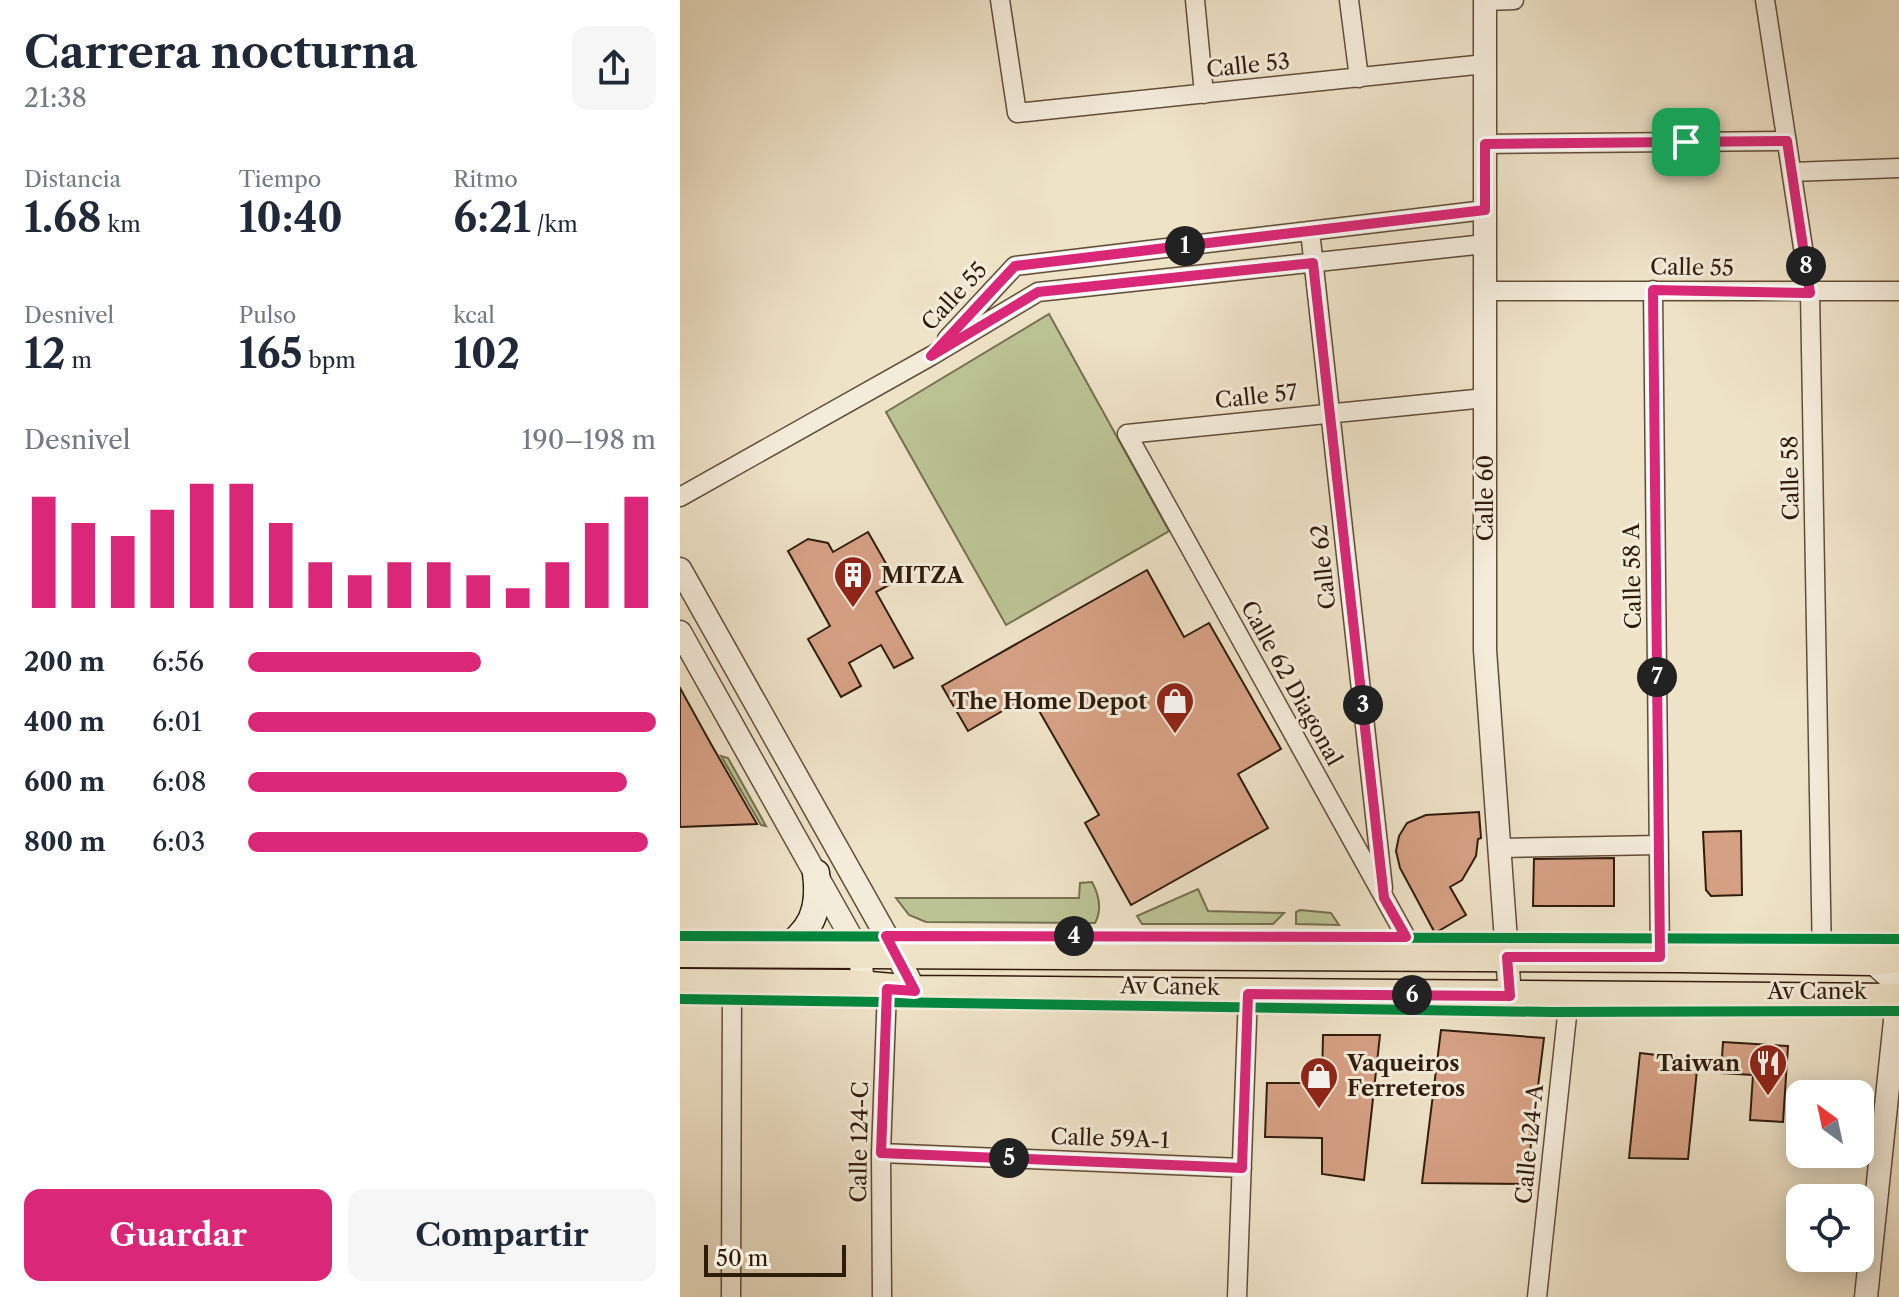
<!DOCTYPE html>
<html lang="es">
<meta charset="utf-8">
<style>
body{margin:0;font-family:"Libre Caslon Text",serif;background:#f6f6f7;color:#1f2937;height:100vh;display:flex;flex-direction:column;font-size:30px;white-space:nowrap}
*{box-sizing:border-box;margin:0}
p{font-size:26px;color:#747a83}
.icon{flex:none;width:44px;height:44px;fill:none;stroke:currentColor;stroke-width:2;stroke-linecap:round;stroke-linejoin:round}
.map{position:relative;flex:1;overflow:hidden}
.side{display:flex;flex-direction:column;background:#fff;width:680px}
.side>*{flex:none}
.needle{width:52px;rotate:327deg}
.controls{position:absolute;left:1106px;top:1080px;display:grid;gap:16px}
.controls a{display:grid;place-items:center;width:88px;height:88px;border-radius:16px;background:#fff;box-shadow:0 4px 20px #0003;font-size:40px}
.scale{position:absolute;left:24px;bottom:20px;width:142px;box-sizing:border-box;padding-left:8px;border:4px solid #301c0b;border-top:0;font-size:22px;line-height:28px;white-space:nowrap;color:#301c0b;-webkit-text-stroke:6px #f4ecdb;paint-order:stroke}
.pin{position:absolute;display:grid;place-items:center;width:68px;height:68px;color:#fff;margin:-34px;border-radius:16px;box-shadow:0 4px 12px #0006}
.km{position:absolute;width:40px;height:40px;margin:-20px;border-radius:50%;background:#222;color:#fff;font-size:22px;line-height:40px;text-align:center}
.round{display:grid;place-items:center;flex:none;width:84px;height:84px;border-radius:16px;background:#f6f6f7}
.summary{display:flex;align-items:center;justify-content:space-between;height:136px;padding:0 24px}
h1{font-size:44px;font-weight:700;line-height:60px}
.stats{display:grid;grid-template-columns:repeat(3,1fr);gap:12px;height:136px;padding:8px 24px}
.stats div{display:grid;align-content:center}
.stats b{font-size:40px;font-weight:700}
.stats small{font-size:22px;font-weight:400}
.stats p{font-size:22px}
.chart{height:224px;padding:16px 24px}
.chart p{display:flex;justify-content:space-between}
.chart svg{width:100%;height:144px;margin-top:8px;stroke:#db2777;stroke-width:6}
.button{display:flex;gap:16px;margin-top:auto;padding:16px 24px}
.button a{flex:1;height:92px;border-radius:16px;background:#db2777;color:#fff;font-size:32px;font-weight:700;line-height:92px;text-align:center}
.button a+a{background:#f6f6f7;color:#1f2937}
ul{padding:0 24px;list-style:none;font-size:26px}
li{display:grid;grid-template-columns:128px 96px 1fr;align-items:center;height:60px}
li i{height:20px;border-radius:10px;background:#db2777}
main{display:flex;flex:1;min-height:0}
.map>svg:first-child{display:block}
.green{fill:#bbc394;stroke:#767050;stroke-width:2}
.building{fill:#d6a084;stroke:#301c0b;stroke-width:2}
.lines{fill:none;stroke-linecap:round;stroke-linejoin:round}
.minor-casing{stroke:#604e3a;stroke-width:21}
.tertiary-casing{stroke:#604e3a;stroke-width:25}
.secondary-casing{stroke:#301c0b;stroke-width:29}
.primary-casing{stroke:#301c0b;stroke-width:33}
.minor{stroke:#f4ecdb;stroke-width:18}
.tertiary{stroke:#f4ecdb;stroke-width:22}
.secondary{stroke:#f4ecdb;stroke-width:26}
.primary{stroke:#eee2c7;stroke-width:30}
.cycleway-casing{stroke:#f4ecdb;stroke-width:15}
.cycleway{stroke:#00873e;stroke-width:10}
.route-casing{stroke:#fff;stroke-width:16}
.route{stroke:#db2777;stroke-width:10}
.labels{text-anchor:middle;stroke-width:6;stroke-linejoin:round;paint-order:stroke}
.street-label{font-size:22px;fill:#301c0b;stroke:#f4ecdb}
.poi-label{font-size:22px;font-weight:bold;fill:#301c0b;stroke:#f4ecdb;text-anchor:start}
</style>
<main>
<section class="side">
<div class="summary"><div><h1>Carrera nocturna</h1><p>21:38</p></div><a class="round"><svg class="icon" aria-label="share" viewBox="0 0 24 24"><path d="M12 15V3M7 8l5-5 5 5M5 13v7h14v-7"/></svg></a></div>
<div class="stats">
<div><p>Distancia</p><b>1.68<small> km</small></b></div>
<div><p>Tiempo</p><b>10:40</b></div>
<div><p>Ritmo</p><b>6:21<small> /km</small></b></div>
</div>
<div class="stats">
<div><p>Desnivel</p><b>12<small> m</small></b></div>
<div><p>Pulso</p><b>165<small> bpm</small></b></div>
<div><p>kcal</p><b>102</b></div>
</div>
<div class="chart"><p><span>Desnivel</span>190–198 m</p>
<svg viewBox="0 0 160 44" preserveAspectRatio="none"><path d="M5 44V10M15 44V18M25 44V22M35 44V14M45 44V6M55 44V6M65 44V18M75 44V30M85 44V34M95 44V30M105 44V30M115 44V34M125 44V38M135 44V30M145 44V18M155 44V10"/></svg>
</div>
<ul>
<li><b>200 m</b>6:56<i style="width:57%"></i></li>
<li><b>400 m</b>6:01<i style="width:100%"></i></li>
<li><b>600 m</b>6:08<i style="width:93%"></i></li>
<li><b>800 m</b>6:03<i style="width:98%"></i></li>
</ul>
<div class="button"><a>Guardar</a><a>Compartir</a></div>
</section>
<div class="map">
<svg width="1219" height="1297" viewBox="0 0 1219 1297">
<rect width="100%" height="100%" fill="#eee2c7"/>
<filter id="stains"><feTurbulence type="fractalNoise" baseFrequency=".0025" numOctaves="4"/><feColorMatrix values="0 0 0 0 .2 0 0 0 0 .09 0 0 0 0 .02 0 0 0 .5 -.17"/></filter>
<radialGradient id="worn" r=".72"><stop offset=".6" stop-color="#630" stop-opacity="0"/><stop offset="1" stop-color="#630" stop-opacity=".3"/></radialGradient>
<path class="green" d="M 369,314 L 489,531 L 326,625 L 206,412 Z
M 41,756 L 48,758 L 86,826 L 81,825 Z
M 412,882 C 419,895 422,910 415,923 L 246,922 L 229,915 L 216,898 L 399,898 L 400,883 Z
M 518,889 L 528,911 L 604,913 L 593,924 L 462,924 L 457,916 Z
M 620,910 L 651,913 L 659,925 L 616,924 L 616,912 Z"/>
<path class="building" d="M 188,532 L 216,581 L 196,592 L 233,658 L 214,668 L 201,645 L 169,663 L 181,686 L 161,697 L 128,639 L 150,626 L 108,551 L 128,539 L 148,543 L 153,552 Z
M 467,570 L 504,637 L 529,623 L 601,749 L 558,774 L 588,828 L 451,905 L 405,823 L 419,815 L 350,695 L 288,731 L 262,686 Z
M 0,688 L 31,744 L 77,824 L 0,827 Z
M 799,812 L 801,838 L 798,839 L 796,856 L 782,880 L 770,887 L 786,915 L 755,933 L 720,868 L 716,851 L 719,836 L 727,823 L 746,815 Z
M 1061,831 L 1062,895 L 1031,896 L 1026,890 L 1023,832 Z
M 934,858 L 934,906 L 853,906 L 854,859 Z
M 761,1030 L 864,1038 L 846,1184 L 742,1183 Z
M 643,1035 L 700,1035 L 684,1180 L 642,1174 L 642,1138 L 585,1137 L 587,1083 L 642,1083 Z
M 1043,1042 L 1108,1046 L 1103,1122 L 1070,1120 L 1073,1075 L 1041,1073 Z
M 960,1053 L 1018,1060 L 1008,1159 L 949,1158 Z"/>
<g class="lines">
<g class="minor-casing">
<path id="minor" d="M 320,0 L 337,113 L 805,64
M 515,0 L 524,94
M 669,0 L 679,78
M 1085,0 L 1130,293 L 1142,960
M 805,1 L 834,0
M 805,144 L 1107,141
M 1112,172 L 1219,168
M 630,231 L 703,888
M 973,290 L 980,957
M 805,291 L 1219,291
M 267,339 L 335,266 L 805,210
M 0,497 L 251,356 L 358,292 L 805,244
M 820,848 L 979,845
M 736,955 L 447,434 L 805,398
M 201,1153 L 562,1168
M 51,1297 L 52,985
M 202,1297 L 201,1153 L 207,989
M 557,1297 L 568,994
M 857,1297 L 889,997"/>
</g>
<g class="tertiary-casing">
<path id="tertiary" d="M 805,0 L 805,650 L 830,996
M 0,569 L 216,953 L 235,991
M 0,632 L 180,953 L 183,986
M 1190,960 L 1219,986
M 1186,1297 L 1216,1011 L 1219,1009"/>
</g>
<g class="secondary-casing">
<path id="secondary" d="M 100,952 C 131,932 141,911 136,873"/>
</g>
<g class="primary-casing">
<path id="primary" d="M 0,952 L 999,957 L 1190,960 L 1219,957
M 0,984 L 167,985 L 235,991 L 1219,999"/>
</g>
<use href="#minor" class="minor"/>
<use href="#tertiary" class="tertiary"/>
<use href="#secondary" class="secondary"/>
<use href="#primary" class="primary"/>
<g class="cycleway-casing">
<path id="cycleway" d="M 0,936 L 1219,939
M 0,999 L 871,1012 L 1219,1011"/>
</g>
<use href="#cycleway" class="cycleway"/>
</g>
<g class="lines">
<g class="route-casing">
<path id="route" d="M 1107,141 L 1130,293 L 973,290 L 980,957 L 827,957 L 830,996 L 568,994 L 562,1168 L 201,1153 L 207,989 L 235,991 L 206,936 L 726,937 L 704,898 L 633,263 L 358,292 L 251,356 L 335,266 L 805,210 L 805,144 Z"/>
</g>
<use href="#route" class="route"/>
</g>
<defs>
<g id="building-pin" transform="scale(2)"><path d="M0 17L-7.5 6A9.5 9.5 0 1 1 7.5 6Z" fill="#8f2418" stroke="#f4ecdb"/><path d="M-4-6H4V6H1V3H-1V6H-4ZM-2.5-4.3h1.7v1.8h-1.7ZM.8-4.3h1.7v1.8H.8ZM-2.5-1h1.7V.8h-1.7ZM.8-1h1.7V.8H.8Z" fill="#fff"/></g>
<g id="shop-pin" transform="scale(2)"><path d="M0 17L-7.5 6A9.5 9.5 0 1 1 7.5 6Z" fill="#8f2418" stroke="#f4ecdb"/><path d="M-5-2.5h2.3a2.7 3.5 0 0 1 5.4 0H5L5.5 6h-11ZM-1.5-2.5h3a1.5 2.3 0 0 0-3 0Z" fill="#fff"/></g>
<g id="restaurant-pin" transform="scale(2)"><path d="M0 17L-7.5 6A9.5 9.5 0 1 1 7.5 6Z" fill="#8f2418" stroke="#f4ecdb"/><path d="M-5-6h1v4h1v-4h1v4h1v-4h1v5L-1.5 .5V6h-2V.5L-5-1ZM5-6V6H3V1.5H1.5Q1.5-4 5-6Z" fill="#fff"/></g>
</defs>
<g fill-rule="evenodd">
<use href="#building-pin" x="173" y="575"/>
<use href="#shop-pin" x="495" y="701"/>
<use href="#restaurant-pin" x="1088" y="1063"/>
<use href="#shop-pin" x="639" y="1076"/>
</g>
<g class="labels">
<g class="street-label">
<text transform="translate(568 65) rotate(-6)" y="8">Calle 53</text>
<text transform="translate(1012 267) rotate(1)" y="8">Calle 55</text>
<text transform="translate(274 296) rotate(-47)" y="8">Calle 55</text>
<text transform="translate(576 396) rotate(-6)" y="8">Calle 57</text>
<text transform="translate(1110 478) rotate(-91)" y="8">Calle 58</text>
<text transform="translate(805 498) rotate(-90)" y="8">Calle 60</text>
<text transform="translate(643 567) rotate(-96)" y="8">Calle 62</text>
<text transform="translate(952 576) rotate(-91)" y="8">Calle 58 A</text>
<text transform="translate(612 683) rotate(61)" y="8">Calle 62 Diagonal</text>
<text transform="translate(490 986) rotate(1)" y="8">Av Canek</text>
<text x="1137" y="999">Av Canek</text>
<text transform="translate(430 1138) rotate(2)" y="8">Calle 59A-1</text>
<text transform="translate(179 1142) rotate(-89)" y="8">Calle 124-C</text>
<text transform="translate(849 1144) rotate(-84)" y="8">Calle 124-A</text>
</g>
<g class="poi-label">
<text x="201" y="583">MITZA</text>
<text x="467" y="709" text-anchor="end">The Home Depot</text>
<text x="667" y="1071">Vaqueiros<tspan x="667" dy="25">Ferreteros</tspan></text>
<text x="1060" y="1071" text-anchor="end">Taiwan</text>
</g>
</g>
<rect width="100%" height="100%" filter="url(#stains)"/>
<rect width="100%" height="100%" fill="url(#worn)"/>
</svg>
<div class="controls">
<a><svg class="needle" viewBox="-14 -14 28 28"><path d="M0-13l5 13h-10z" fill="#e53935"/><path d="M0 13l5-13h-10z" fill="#747a83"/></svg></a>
<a><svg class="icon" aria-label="locate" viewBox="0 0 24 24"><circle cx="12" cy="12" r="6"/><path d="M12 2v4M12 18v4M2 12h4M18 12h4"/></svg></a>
</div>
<div class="scale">50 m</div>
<div class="pin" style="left:1006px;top:142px;background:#1e9e55"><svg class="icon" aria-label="arrive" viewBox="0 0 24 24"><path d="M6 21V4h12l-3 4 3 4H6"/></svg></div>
<b class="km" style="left:505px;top:246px">1</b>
<b class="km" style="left:683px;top:705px">3</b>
<b class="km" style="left:394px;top:936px">4</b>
<b class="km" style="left:329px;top:1158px">5</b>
<b class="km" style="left:732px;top:995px">6</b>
<b class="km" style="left:977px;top:677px">7</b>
<b class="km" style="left:1126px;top:266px">8</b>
</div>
</main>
